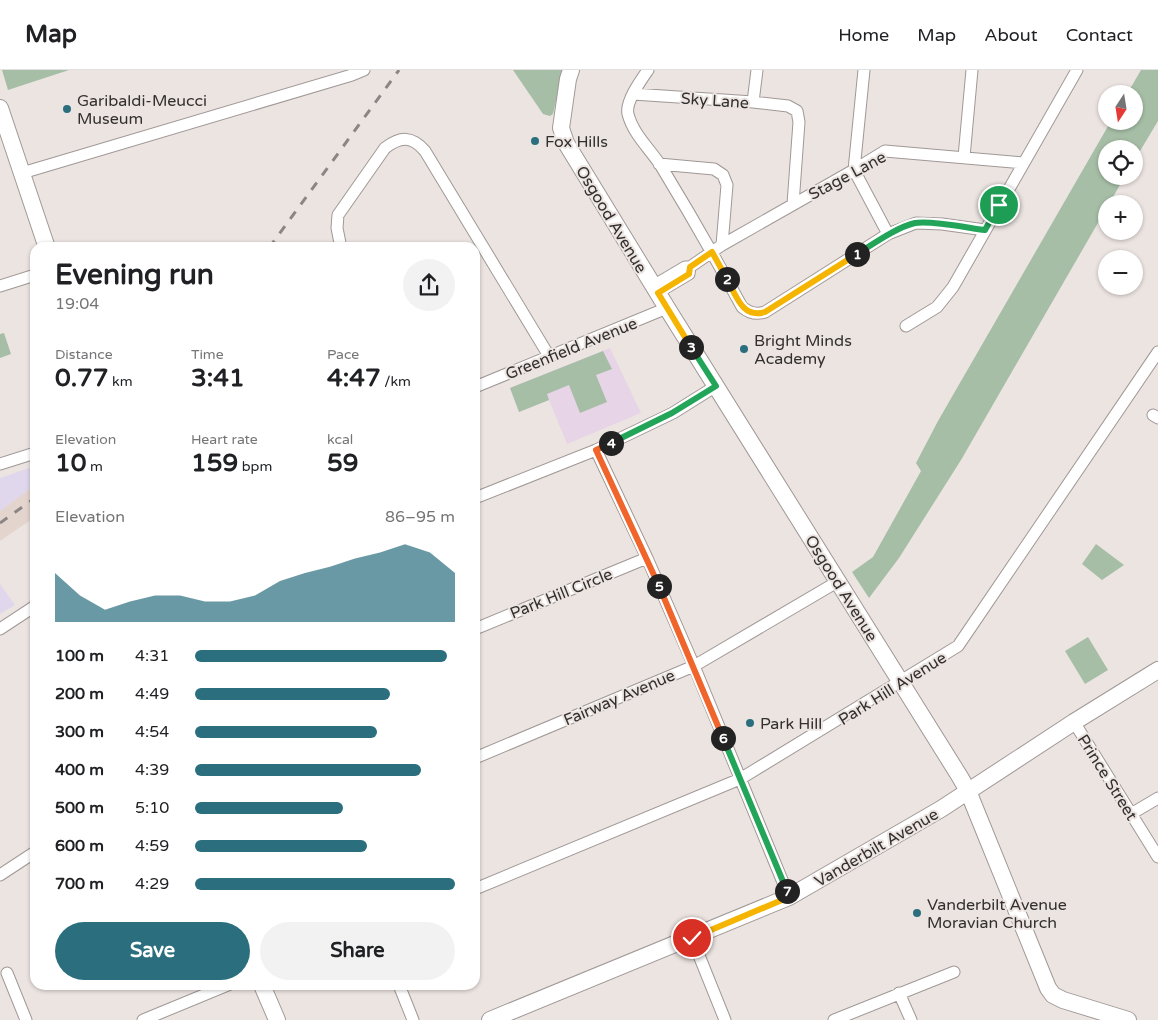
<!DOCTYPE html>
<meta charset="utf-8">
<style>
body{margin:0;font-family:"Varela Round",sans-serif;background:#f2f2f2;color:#202124;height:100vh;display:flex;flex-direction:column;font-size:19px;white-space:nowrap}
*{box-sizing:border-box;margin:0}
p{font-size:16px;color:#757577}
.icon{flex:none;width:28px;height:28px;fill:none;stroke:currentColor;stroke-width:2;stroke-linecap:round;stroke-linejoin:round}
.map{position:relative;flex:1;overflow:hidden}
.sheet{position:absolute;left:30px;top:172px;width:450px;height:748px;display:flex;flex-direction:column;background:#fff;border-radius:15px;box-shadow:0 1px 4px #0004}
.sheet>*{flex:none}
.needle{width:32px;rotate:192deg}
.tools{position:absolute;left:1098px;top:15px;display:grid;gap:10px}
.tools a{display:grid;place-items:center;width:45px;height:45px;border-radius:50%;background:#fff;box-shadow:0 1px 4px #0004;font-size:25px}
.pin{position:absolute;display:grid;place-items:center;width:42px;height:42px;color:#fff;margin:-21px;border:2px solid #fff;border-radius:50%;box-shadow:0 1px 5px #0007}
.km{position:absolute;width:25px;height:25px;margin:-12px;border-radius:50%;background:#222;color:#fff;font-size:14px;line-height:25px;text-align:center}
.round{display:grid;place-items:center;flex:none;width:52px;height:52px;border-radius:26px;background:#f2f2f2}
.summary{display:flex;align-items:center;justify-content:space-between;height:85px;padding:0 25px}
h1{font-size:28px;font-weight:700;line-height:38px}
.figures{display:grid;grid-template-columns:repeat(3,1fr);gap:8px;height:85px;padding:5px 25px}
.figures div{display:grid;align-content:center}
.figures b{font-size:25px;font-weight:700}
.figures small{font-size:14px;font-weight:400}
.figures p{font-size:14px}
.chart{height:140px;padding:10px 25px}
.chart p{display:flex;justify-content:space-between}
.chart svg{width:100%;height:90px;margin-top:5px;fill:#2b6f7f;opacity:.7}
.primary-button{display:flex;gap:10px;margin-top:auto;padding:10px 25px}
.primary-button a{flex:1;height:58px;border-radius:30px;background:#2b6f7f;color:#fff;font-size:20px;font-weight:700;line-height:58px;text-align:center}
.primary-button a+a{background:#f2f2f2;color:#202124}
ul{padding:0 25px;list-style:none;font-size:16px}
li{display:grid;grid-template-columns:80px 60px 1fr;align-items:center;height:38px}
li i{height:12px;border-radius:6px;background:#2b6f7f}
header{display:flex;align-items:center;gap:30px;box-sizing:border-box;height:70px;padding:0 25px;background:#fff;border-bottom:1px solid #e0e0e0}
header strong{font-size:24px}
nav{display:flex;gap:28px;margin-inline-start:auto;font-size:18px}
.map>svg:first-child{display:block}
.built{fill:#e4d4ce}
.industrial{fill:#e0d7ed}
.education{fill:#e7d5e7}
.green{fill:#a6bea6}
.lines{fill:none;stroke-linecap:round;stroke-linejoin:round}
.street-casing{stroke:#a09896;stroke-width:13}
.secondary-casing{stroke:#a09896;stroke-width:18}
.street{stroke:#fff;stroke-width:11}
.secondary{stroke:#fff;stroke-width:16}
.rail{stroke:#8b8684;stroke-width:3;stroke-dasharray:9 9;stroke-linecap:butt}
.split-1-casing{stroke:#fff;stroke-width:10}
.split-2-casing{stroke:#fff;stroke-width:10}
.split-3-casing{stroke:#fff;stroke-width:10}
.split-4-casing{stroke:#fff;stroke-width:10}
.split-5-casing{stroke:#fff;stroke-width:10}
.split-6-casing{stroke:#fff;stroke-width:10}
.split-7-casing{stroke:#fff;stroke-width:10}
.split-8-casing{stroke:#fff;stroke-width:10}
.split-1{stroke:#22a559;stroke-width:6}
.split-2{stroke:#f5b400;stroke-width:6}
.split-3{stroke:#f5b400;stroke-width:6}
.split-4{stroke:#22a559;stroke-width:6}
.split-5{stroke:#f0652b;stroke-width:6}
.split-6{stroke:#f0652b;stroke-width:6}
.split-7{stroke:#22a559;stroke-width:6}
.split-8{stroke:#f5b400;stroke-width:6}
.poi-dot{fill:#2b6f7f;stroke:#ece4e1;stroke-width:2}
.labels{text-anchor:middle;stroke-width:4;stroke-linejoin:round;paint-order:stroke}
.poi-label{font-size:16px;fill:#322f2e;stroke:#ece4e1;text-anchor:start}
.street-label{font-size:16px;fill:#322f2e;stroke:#ece4e1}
</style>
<header>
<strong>Map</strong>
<nav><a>Home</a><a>Map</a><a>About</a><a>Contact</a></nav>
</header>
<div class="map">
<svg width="1158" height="950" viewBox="0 0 1158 950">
<rect width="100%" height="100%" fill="#ece4e1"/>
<path class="built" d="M 35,415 L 35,447 L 0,471 L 0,441 Z"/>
<path class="industrial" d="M 35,396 L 35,415 L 0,441 L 0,408 Z
M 0,514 L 15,535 L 0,544 Z"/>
<path class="education" d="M 610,278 L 641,343 L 567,374 L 549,330 L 519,342 L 510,318 Z"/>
<path class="green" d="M 2,0 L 69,0 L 8,20 Z
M 513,0 L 563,0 L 553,44 L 550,46 L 543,44 Z
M 1141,0 L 1158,0 L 1158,51 L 1134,91 L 1134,79 L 1106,79 L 1106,106 L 1125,106 L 1109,134 L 1106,134 L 1106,139 L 961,390 L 899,488 L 869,528 L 852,502 L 873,487 L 921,401 L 916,393 L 938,351 L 1111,51 L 1134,51 L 1134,24 L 1127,24 Z
M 4,263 L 11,284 L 0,288 L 0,264 Z
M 603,281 L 612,299 L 596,305 L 607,332 L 580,343 L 569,315 L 547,324 L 549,330 L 519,342 L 510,318 Z
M 1096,474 L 1124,495 L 1102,510 L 1082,494 Z
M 1088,567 L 1108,600 L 1085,614 L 1065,581 Z"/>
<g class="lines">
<g class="street-casing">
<path id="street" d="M 648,0 C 641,10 625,32 628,44 C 633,64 650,79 661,96 C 689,142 716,189 742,237 C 749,243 756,245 765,242 L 888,164 L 916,153 L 942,154 L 985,160
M 864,0 L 854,100 L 888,164
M 633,24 L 753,32 L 788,36 L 797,41 L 799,52 L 793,134
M 753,32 L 757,0
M 964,87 L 972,0
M 659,94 L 714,99 L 723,105 L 727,115 L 722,175
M 22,103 L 352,5 L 364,0
M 341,178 L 337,158 L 338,145 L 385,78 C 401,66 412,66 425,81 L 549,286
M 0,216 L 35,205
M 653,216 L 685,197 L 690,197 L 722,175 L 854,100 L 885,81 L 1023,93
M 657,223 L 689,204 L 690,197
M 906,256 L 937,237 L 953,217 L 1077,0
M 475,317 L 667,238
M 1153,345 L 1158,348
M 596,380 L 647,488 L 694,596 L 789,827
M 0,394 L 35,383
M 475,428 L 596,380 L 673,343 L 716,316
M 0,559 L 35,536
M 475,559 L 647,488
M 1074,652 L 1158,787
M 475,688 L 694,596 L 837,512
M 1131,744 L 1158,728
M 0,805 L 35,782
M 475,819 L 740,709 L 958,576 L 1158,282
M 692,868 L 725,950
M 7,903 L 26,950
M 399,915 L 413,950
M 899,923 L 911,950
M 143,950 L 228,915
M 834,950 L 954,902"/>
</g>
<g class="secondary-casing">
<path id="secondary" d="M 571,0 L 568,9 L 561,58 L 566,73 L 667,238 L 960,707 L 968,721 L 1048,918 L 1053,925 L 1063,930 L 1128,950
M 0,38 L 47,178
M 262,915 L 277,950
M 490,950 L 789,827 L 941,739 L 1074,652 L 1158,600"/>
</g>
<use href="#street" class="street"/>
<use href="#secondary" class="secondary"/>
<path class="rail" d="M 269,178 L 399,0
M 0,453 L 35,428"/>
</g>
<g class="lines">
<g class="split-1-casing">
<path id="split-1" d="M 857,184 C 873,174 897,157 915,153 C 931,150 968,158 985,160 L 999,135"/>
</g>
<g class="split-2-casing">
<path id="split-2" d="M 727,209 C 736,225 742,249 765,242 L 857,184"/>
</g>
<g class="split-3-casing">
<path id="split-3" d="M 691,277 L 658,223 L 689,204 L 690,197 L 712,182 L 727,209"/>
</g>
<g class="split-4-casing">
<path id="split-4" d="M 611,373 L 672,343 L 716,316 L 691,277"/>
</g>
<g class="split-5-casing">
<path id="split-5" d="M 611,373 L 596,380 L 659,516"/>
</g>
<g class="split-6-casing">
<path id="split-6" d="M 659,516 L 723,668"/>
</g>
<g class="split-7-casing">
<path id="split-7" d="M 723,668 L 787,821"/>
</g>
<g class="split-8-casing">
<path id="split-8" d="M 692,868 L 789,827 L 787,821"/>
</g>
<use href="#split-1" class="split-1"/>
<use href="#split-2" class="split-2"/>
<use href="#split-3" class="split-3"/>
<use href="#split-4" class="split-4"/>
<use href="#split-5" class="split-5"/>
<use href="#split-6" class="split-6"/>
<use href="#split-7" class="split-7"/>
<use href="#split-8" class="split-8"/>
</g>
<g class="poi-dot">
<circle cx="67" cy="39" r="5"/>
<circle cx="535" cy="71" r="5"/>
<circle cx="744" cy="279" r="5"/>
<circle cx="750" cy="653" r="5"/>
<circle cx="917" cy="843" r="5"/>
</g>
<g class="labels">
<g class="poi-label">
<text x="77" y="36">Garibaldi-Meucci<tspan x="77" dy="18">Museum</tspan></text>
<text x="545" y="77">Fox Hills</text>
<text x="754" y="276">Bright Minds<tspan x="754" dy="18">Academy</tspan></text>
<text x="760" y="659">Park Hill</text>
<text x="927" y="840">Vanderbilt Avenue<tspan x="927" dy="18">Moravian Church</tspan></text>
</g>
<g class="street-label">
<text transform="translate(715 30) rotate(4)" y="6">Sky Lane</text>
<text transform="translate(847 105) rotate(-28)" y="6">Stage Lane</text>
<text transform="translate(612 149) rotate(59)" y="6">Osgood Avenue</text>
<text transform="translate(571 278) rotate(-22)" y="6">Greenfield Avenue</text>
<text transform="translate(842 518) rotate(58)" y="6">Osgood Avenue</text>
<text transform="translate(561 523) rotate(-22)" y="6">Park Hill Circle</text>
<text transform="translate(892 618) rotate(-32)" y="6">Park Hill Avenue</text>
<text transform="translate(619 627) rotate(-23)" y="6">Fairway Avenue</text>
<text transform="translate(1108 707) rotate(58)" y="6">Prince Street</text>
<text transform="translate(876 777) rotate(-30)" y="6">Vanderbilt Avenue</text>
</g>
</g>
</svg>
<div class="tools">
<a><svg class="needle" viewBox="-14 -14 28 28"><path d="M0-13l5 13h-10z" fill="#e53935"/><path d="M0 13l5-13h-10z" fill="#757577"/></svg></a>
<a><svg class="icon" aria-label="locate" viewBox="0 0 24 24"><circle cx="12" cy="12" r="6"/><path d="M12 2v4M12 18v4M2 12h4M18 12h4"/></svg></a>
<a>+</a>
<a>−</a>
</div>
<div class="pin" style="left:999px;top:135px;background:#1e9e55"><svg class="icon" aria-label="arrive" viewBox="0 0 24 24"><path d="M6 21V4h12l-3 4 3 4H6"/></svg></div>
<div class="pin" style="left:692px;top:868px;background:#d93025"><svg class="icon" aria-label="check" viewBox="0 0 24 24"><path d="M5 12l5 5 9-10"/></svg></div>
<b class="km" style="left:857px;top:184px">1</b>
<b class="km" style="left:727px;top:209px">2</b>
<b class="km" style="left:691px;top:277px">3</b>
<b class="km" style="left:611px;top:373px">4</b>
<b class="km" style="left:659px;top:516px">5</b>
<b class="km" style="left:723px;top:668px">6</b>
<b class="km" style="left:787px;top:821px">7</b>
<section class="sheet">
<div class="summary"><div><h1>Evening run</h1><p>19:04</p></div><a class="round"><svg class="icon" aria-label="share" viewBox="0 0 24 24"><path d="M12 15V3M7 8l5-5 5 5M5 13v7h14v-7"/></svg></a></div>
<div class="figures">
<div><p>Distance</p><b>0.77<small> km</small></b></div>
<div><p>Time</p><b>3:41</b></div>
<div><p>Pace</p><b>4:47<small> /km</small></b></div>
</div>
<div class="figures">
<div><p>Elevation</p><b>10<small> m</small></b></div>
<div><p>Heart rate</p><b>159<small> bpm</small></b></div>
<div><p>kcal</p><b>59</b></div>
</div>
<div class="chart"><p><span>Elevation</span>86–95 m</p>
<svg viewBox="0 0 160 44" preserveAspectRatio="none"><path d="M0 44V20L10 31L20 38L30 34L40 31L50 31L60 34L70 34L80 31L90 24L100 20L110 17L120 13L130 10L140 6L150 10L160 20V44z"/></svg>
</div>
<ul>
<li><b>100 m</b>4:31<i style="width:97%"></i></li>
<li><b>200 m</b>4:49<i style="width:75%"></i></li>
<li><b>300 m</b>4:54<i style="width:70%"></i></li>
<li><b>400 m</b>4:39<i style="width:87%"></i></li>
<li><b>500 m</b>5:10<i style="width:57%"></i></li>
<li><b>600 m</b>4:59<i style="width:66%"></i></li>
<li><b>700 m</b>4:29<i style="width:100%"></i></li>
</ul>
<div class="primary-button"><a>Save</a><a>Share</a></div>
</section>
</div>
